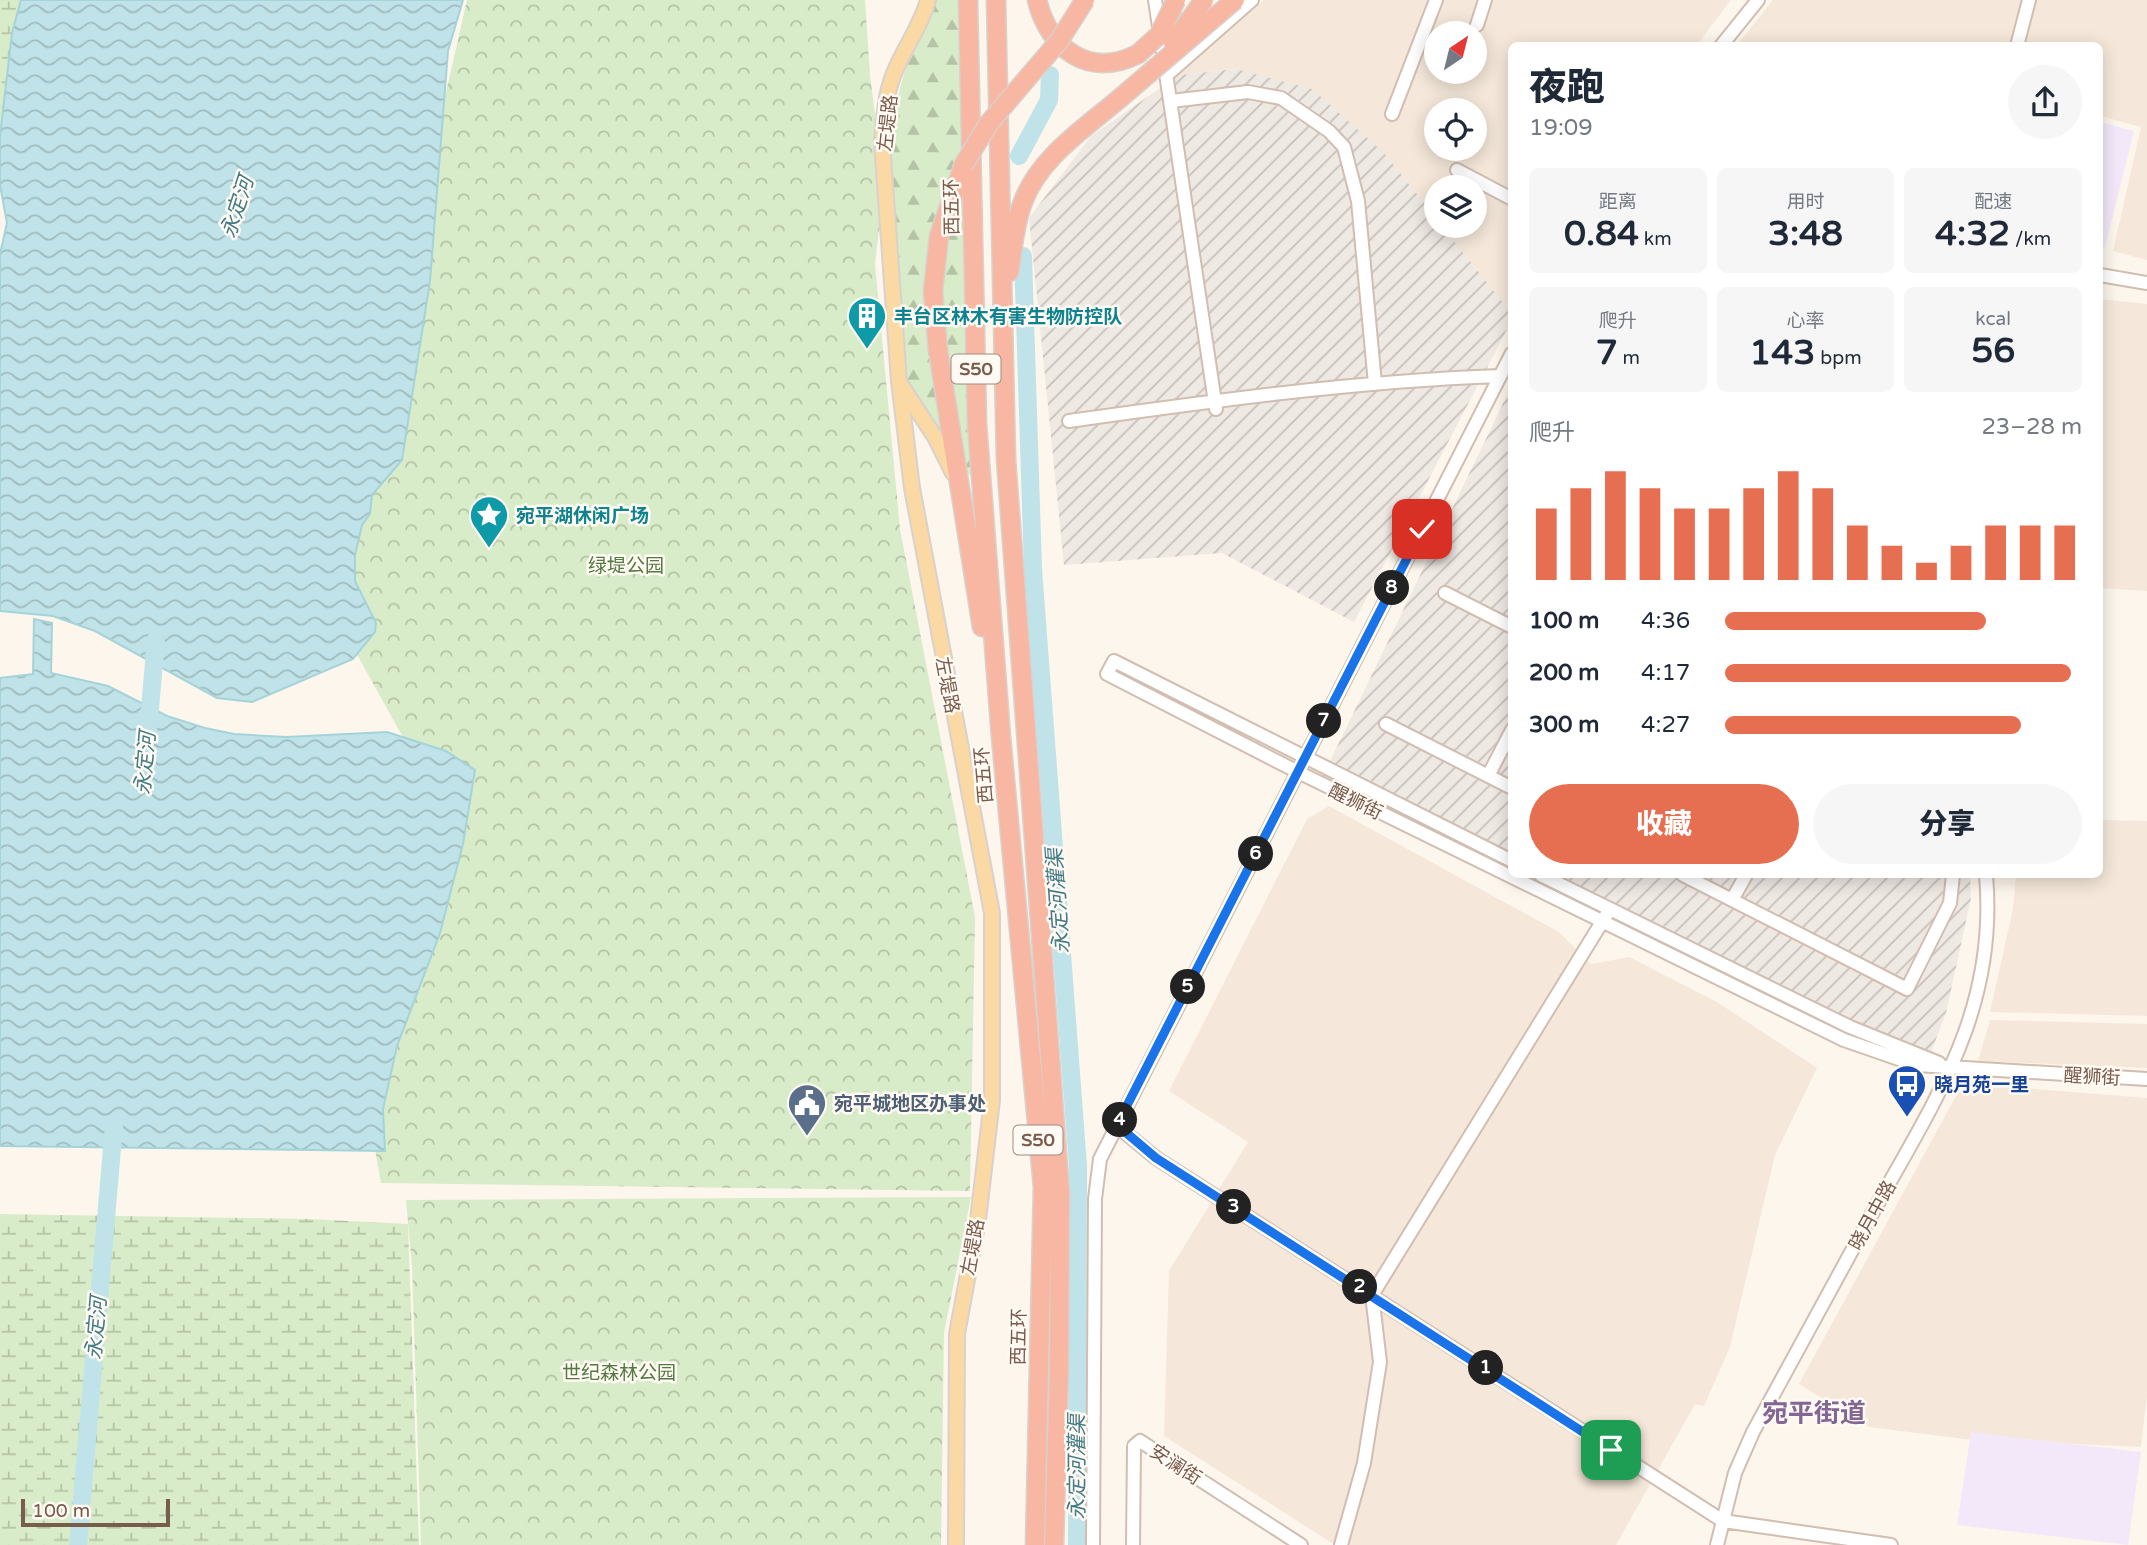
<!DOCTYPE html>
<html lang="zh">
<meta charset="utf-8">
<style>
body{margin:0;font-family:"Varela Round","Noto Sans SC",sans-serif;background:#f6f6f7;color:#1f2937;height:100vh;display:flex;flex-direction:column;font-size:26px;white-space:nowrap}
*{box-sizing:border-box;margin:0}
p{font-size:23px;color:#747a83}
.icon{flex:none;width:38px;height:38px;fill:none;stroke:currentColor;stroke-width:2;stroke-linecap:round;stroke-linejoin:round}
.map{position:relative;flex:1;overflow:hidden}
.drawer{position:absolute;left:1508px;top:42px;width:595px;height:836px;display:flex;flex-direction:column;background:#fff;border-radius:10px;box-shadow:0 4px 18px #0003}
.drawer>*{flex:none}
.needle{width:46px;rotate:35deg}
.controls{position:absolute;left:1424px;top:21px;display:grid;gap:14px}
.controls a{display:grid;place-items:center;width:63px;height:63px;border-radius:50%;background:#fff;box-shadow:0 4px 18px #0003;font-size:35px}
.scale{position:absolute;left:21px;bottom:18px;width:149px;box-sizing:border-box;padding-left:7px;border:4px solid #7a5c4d;border-top:0;font-size:19px;line-height:24px;white-space:nowrap;color:#7a5c4d;-webkit-text-stroke:5px #fffaf3;paint-order:stroke}
.pin{position:absolute;display:grid;place-items:center;width:60px;height:60px;color:#fff;margin:-30px;border-radius:14px;box-shadow:0 4px 10px #0006}
.km{position:absolute;width:35px;height:35px;margin:-18px;border-radius:50%;background:#222;color:#fff;font-size:19px;line-height:35px;text-align:center}
.round{display:grid;place-items:center;flex:none;width:74px;height:74px;border-radius:37px;background:#f6f6f7}
.overview{display:flex;align-items:center;justify-content:space-between;height:119px;padding:0 21px}
h1{font-size:38px;font-weight:800;line-height:52px}
.metrics{display:grid;grid-template-columns:repeat(3,1fr);gap:10px;height:119px;padding:7px 21px}
.metrics div{display:grid;align-content:center;border-radius:10px;background:#f6f6f7;text-align:center}
.metrics b{font-size:35px;font-weight:800}
.metrics small{font-size:19px;font-weight:400}
.metrics p{font-size:19px}
.chart{height:196px;padding:14px 21px}
.chart p{display:flex;justify-content:space-between}
.chart svg{width:100%;height:126px;margin-top:7px;stroke:#e76f51;stroke-width:6}
.action{display:flex;gap:14px;margin-top:auto;padding:14px 21px}
.action a{flex:1;height:80px;border-radius:42px;background:#e76f51;color:#fff;font-size:28px;font-weight:800;line-height:80px;text-align:center}
.action a+a{background:#f6f6f7;color:#1f2937}
ul{padding:0 21px;list-style:none;font-size:23px}
li{display:grid;grid-template-columns:112px 84px 1fr;align-items:center;height:52px}
li i{height:18px;border-radius:9px;background:#e76f51}
.map>svg:first-child{display:block}
.residential{fill:#f5e8da;fill-rule:evenodd}
.industrial{fill:url(#industrial-furrows)}
.education{fill:#f3e8fa}
.forest{fill:url(#forest-firs)}
.wetland{fill:url(#wetland-marsh)}
.park{fill:url(#park-crowns)}
.water{fill:url(#water-waves);stroke:#a5d3da;stroke-width:2}
.lines{fill:none;stroke-linecap:round;stroke-linejoin:round}
.river{stroke:#bfe3e8;stroke-width:18}
.minor-casing{stroke:#d1beb0;stroke-width:16}
.major-casing{stroke:#dad1cd;stroke-width:18}
.highway-casing{stroke:#dad1cd;stroke-width:21}
.minor{stroke:#fff;stroke-width:12}
.major{stroke:#fbd9a5;stroke-width:14}
.highway{stroke:#f7b7a3;stroke-width:18}
.highway-bridge-casing{stroke:#dad1cd;stroke-width:21;stroke-linecap:butt}
.highway-bridge{stroke:#f7b7a3;stroke-width:18}
.route-casing{stroke:#fff;stroke-width:14}
.route{stroke:#1a73e8;stroke-width:9}
.labels{text-anchor:middle;stroke-width:5;stroke-linejoin:round;paint-order:stroke}
.shield{fill:#fffaf3;stroke:#a28b7f;stroke-width:2}
.shield-label{font-size:18px;font-weight:bold;fill:#7a5c4d}
.street-label{font-size:19px;fill:#7a5c4d;stroke:#fffaf3}
.culture-label{font-size:19px;font-weight:bold;fill:#0d838f;stroke:#fffaf3;text-anchor:start}
.park-label{font-size:19px;fill:#537a41;stroke:#fffaf3}
.transit-label{font-size:19px;font-weight:bold;fill:#164399;stroke:#fffaf3;text-anchor:start}
.service-label{font-size:19px;font-weight:bold;fill:#4e5e75;stroke:#fffaf3;text-anchor:start}
.water-label{font-size:21px;font-style:italic;fill:#437c86;stroke:#fffaf3}
.district-label{font-size:26px;font-weight:bold;fill:#846695;stroke:#fffaf3}
</style>
<div class="map">
<svg width="2147" height="1545" viewBox="0 0 2147 1545">
<defs>
<pattern id="industrial-furrows" width="10" height="10" patternUnits="userSpaceOnUse" patternTransform="scale(1.75)"><rect width="10" height="10" fill="#efe9e4"/><path d="M-1 1l2-2M0 10L10 0M9 11l2-2" fill="none" stroke="#c7c0bb"/></pattern>
<pattern id="forest-firs" width="22" height="20" patternUnits="userSpaceOnUse" patternTransform="scale(1.75)"><rect width="22" height="20" fill="#d8ecc9"/><path d="M5 1l3.5 6h-7zM16 11l3.5 6h-7z" fill="#b4c2a5"/></pattern>
<pattern id="wetland-marsh" width="20" height="14" patternUnits="userSpaceOnUse" patternTransform="scale(1.75)"><rect width="20" height="14" fill="#d8ecc9"/><path d="M1 5h8M5 5V1M11 12h8M15 12V8" fill="none" stroke="#b4c2a5"/></pattern>
<pattern id="park-crowns" width="20" height="18" patternUnits="userSpaceOnUse" patternTransform="scale(1.75)"><rect width="20" height="18" fill="#d8ecc9"/><path d="M2 6a3 3 0 1 1 6 0M12 15a3 3 0 1 1 6 0" fill="none" stroke="#b4c2a5"/></pattern>
<pattern id="water-waves" width="16" height="10" patternUnits="userSpaceOnUse" patternTransform="scale(1.75)"><rect width="16" height="10" fill="#bfe3e8"/><path d="M0 5q4-4 8 0t8 0" fill="none" stroke="#a0bbbe"/></pattern>
</defs>
<rect width="100%" height="100%" fill="#fdf6ec"/>
<path class="residential" d="M 1264,0 L 1731,0 L 1697,45 L 1512,46 L 1512,314 L 1442,226 L 1475,226 L 1475,187 L 1437,187 L 1437,219 L 1384,153 L 1236,69 L 1179,75 ZM 1437,33 L 1475,33 L 1475,72 L 1437,72 ZM 1437,110 L 1475,110 L 1475,149 L 1437,149 Z
M 1773,0 L 2147,0 L 2147,260 L 2113,251 L 2141,127 L 2100,116 L 2100,46 L 1736,46 Z
M 2100,299 L 2147,304 L 2147,591 L 2100,588 Z
M 1329,806 L 1559,932 L 1591,964 L 1629,957 L 1717,1002 L 1817,1068 L 1775,1155 L 1730,1347 L 1704,1406 L 1695,1404 L 1616,1545 L 1335,1545 L 1164,1436 L 1169,1271 L 1248,1142 L 1169,1091 L 1307,819 Z
M 2100,820 L 2147,821 L 2147,1016 L 1990,1012 L 2013,909 L 2016,875 L 2100,875 Z
M 1990,1020 L 2147,1024 L 2147,1068 L 1978,1061 Z
M 1963,1083 L 2147,1098 L 2147,1395 L 2141,1447 L 1965,1439 L 1869,1427 L 1799,1384 Z"/>
<path class="industrial" d="M 1236,69 L 1312,89 L 1384,153 L 1437,219 L 1437,226 L 1442,226 L 1512,314 L 1512,320 L 1354,622 L 1222,553 L 1064,565 L 1029,218 L 1091,136 L 1179,75 Z
M 1512,385 L 1512,875 L 1970,875 L 1971,898 L 1946,1013 L 1922,1076 L 1320,782 Z"/>
<path class="education" d="M 2100,122 L 2134,131 L 2105,247 L 2100,246 Z
M 1971,1432 L 2141,1452 L 2128,1545 L 1957,1525 Z"/>
<path class="forest" d="M 934,0 L 958,0 L 973,480 L 940,435 L 904,374 L 887,135 L 906,67 L 931,16 Z"/>
<path class="wetland" d="M 0,0 L 21,0 L 12,33 L 0,136 Z
M 0,1214 L 309,1219 L 408,1224 L 419,1545 L 0,1545 Z"/>
<path class="park" d="M 467,0 L 865,0 L 870,75 L 884,187 L 875,264 L 900,529 L 975,917 L 970,1191 L 381,1183 L 358,1054 L 438,800 L 346,635 L 351,475 L 397,308 Z
M 971,1197 L 944,1333 L 941,1545 L 421,1545 L 412,1266 L 406,1200 Z"/>
<path class="water" d="M 21,0 L 463,0 L 448,51 L 430,281 L 402,460 L 372,495 L 370,514 L 362,525 L 355,555 L 355,581 L 376,623 L 375,632 L 353,659 L 252,702 L 217,698 L 95,631 L 53,616 L 0,611 L 0,254 L 7,223 L 0,185 L 0,136 L 12,33 Z
M 34,619 L 52,623 L 51,673 L 108,686 L 167,716 L 205,728 L 234,734 L 286,737 L 387,732 L 446,751 L 475,770 L 463,844 L 440,933 L 397,1046 L 383,1109 L 385,1151 L 0,1146 L 0,678 L 33,674 Z"/>
<g class="lines">
<path class="river" d="M 1019,156 L 1049,100 L 1050,75
M 1023,256 L 1033,569 L 1078,1166 L 1077,1545
M 148,731 L 156,640
M 78,1545 L 114,1125"/>
<g class="minor-casing">
<path id="minor" d="M 1155,0 L 1216,409
M 1477,25 L 1485,0
M 1721,46 L 1758,0
M 2017,46 L 2029,0
M 1168,74 L 1252,0
M 1171,101 L 1248,92 L 1281,98 L 1329,131 L 1344,147 L 1358,201 L 1375,384
M 1392,114 L 1436,0
M 1457,170 L 1512,199
M 2100,275 L 2147,283
M 1069,421 C 1212,401 1356,381 1500,376
M 1445,593 L 1512,627
M 1386,724 L 1512,788
M 1488,776 L 1512,730
M 1512,861 L 1114,661 L 1107,674 L 1298,772 L 1844,1040 L 1916,1065 L 2147,1079
M 1541,875 L 1850,1027 L 1939,1063
M 1683,875 L 1907,989 L 1950,903 L 1953,875
M 1732,900 L 1746,875
M 1117,1126 L 1156,1158 L 1723,1521 L 1891,1545
M 1093,1545 L 1095,1199 L 1100,1159 L 1512,353
M 1133,1545 L 1134,1446 L 1140,1441 L 1301,1545
M 1341,1545 L 1364,1463 L 1380,1362 L 1372,1295 L 1610,909
M 1717,1545 L 1735,1473 L 1753,1432 C 1793,1359 1833,1286 1873,1212 C 1935,1100 1998,1010 1986,875"/>
</g>
<g class="major-casing">
<path id="major" d="M 928,0 C 921,27 903,49 893,76 C 885,97 884,120 882,142 L 899,381 L 912,488 L 992,913 L 992,1100 L 978,1220 L 957,1334 L 956,1545
M 901,385 L 935,437 L 953,473"/>
</g>
<g class="highway-casing">
<path id="highway" d="M 968,0 L 977,424 L 1001,737 L 1043,1187 L 1035,1545
M 996,0 L 1006,459 L 1060,1193 L 1059,1370 L 1054,1545
M 1037,0 C 1049,49 1089,79 1138,54
M 964,164 L 939,236 L 933,291 L 938,350 L 982,627
M 1009,272 C 1013,249 1014,225 1023,202 C 1039,158 1085,128 1119,99"/>
</g>
<use href="#minor" class="minor"/>
<use href="#major" class="major"/>
<use href="#highway" class="highway"/>
<g class="highway-bridge-casing">
<path id="highway-bridge" d="M 1173,43 L 1204,0
M 1138,54 L 1159,35 L 1176,0
M 1119,99 L 1235,0
M 964,164 L 989,123 L 1059,41 L 1085,0"/>
</g>
<use href="#highway-bridge" class="highway-bridge"/>
</g>
<g class="lines">
<g class="route-casing">
<path id="route" d="M 1422,529 L 1117,1125 L 1156,1158 L 1611,1450"/>
</g>
<use href="#route" class="route"/>
</g>
<defs>
<g id="building-pin" transform="scale(2.0125)"><path d="M0 17L-7.5 6A9.5 9.5 0 1 1 7.5 6Z" fill="#0f9aa8" stroke="#fffaf3"/><path d="M-4-6H4V6H1V3H-1V6H-4ZM-2.5-4.3h1.7v1.8h-1.7ZM.8-4.3h1.7v1.8H.8ZM-2.5-1h1.7V.8h-1.7ZM.8-1h1.7V.8H.8Z" fill="#fff"/></g>
<g id="sight-pin" transform="scale(2.0125)"><path d="M0 17L-7.5 6A9.5 9.5 0 1 1 7.5 6Z" fill="#0f9aa8" stroke="#fffaf3"/><path d="M0-6L1.8-2.2L6-1.7L2.9 1.2L3.7 5.4L0 3.3L-3.7 5.4L-2.9 1.2L-6-1.7L-1.8-2.2Z" fill="#fff"/></g>
<g id="bus-pin" transform="scale(2.0125)"><path d="M0 17L-7.5 6A9.5 9.5 0 1 1 7.5 6Z" fill="#1a4fb4" stroke="#fffaf3"/><path d="M-5-6H5V4H4V6H2V4H-2V6H-4V4H-5ZM-3.5-4V0h7V-4ZM-3.5 1.2v1.5H-2V1.2ZM2 1.2v1.5H3.5V1.2Z" fill="#fff"/></g>
<g id="civic-pin" transform="scale(2.0125)"><path d="M0 17L-7.5 6A9.5 9.5 0 1 1 7.5 6Z" fill="#5c6f8a" stroke="#fffaf3"/><path d="M-.6-6.5H3V-4.5H.6V-3L4-1V1h2V6H-6V1h2V-1L-.6-3ZM-1.2 2.5V6h2.4V2.5Z" fill="#fff"/></g>
</defs>
<g fill-rule="evenodd">
<use href="#building-pin" x="867" y="316"/>
<use href="#sight-pin" x="489" y="515"/>
<use href="#bus-pin" x="1907" y="1084"/>
<use href="#civic-pin" x="807" y="1103"/>
</g>
<g class="labels">
<g class="shield">
<rect x="951.5" y="354.5" width="49" height="29" rx="5"/>
<rect x="1013.5" y="1125.5" width="49" height="29" rx="5"/>
</g>
<g class="shield-label">
<text x="976" y="375">S50</text>
<text x="1038" y="1146">S50</text>
</g>
<g class="street-label">
<text transform="translate(887 123) rotate(-84)" y="7">左堤路</text>
<text transform="translate(951 207) rotate(-91)" y="7">西五环</text>
<text transform="translate(948 685) rotate(79)" y="7">左堤路</text>
<text transform="translate(983 775) rotate(-95)" y="7">西五环</text>
<text transform="translate(1356 801) rotate(26)" y="7">醒狮街</text>
<text transform="translate(2092 1076) rotate(3)" y="7">醒狮街</text>
<text transform="translate(1872 1215) rotate(-61)" y="7">晓月中路</text>
<text transform="translate(972 1247) rotate(-80)" y="7">左堤路</text>
<text transform="translate(1018 1337) rotate(-89)" y="7">西五环</text>
<text transform="translate(1176 1464) rotate(33)" y="7">安澜街</text>
</g>
<g class="culture-label">
<text x="894" y="323">丰台区林木有害生物防控队</text>
<text x="516" y="522">宛平湖休闲广场</text>
</g>
<g class="park-label">
<text x="626" y="572">绿堤公园</text>
<text x="619" y="1379">世纪森林公园</text>
</g>
<g class="transit-label">
<text x="1934" y="1091">晓月苑一里</text>
</g>
<g class="service-label">
<text x="834" y="1110">宛平城地区办事处</text>
</g>
<g class="water-label">
<text transform="translate(237 207) rotate(-72)" y="7">永定河</text>
<text transform="translate(145 763) rotate(-85)" y="7">永定河</text>
<text transform="translate(1058 901) rotate(-94)" y="7">永定河灌渠</text>
<text transform="translate(96 1328) rotate(-85)" y="7">永定河</text>
<text transform="translate(1077 1467) rotate(-90)" y="7">永定河灌渠</text>
</g>
<g class="district-label">
<text x="1814" y="1422">宛平街道</text>
</g>
</g>
</svg>
<div class="controls">
<a><svg class="needle" viewBox="-14 -14 28 28"><path d="M0-13l5 13h-10z" fill="#e53935"/><path d="M0 13l5-13h-10z" fill="#747a83"/></svg></a>
<a><svg class="icon" aria-label="locate" viewBox="0 0 24 24"><circle cx="12" cy="12" r="6"/><path d="M12 2v4M12 18v4M2 12h4M18 12h4"/></svg></a>
<a><svg class="icon" aria-label="layers" viewBox="0 0 24 24"><path d="M12 4l9 5-9 5-9-5zM3 14l9 5 9-5"/></svg></a>
</div>
<div class="scale">100 m</div>
<div class="pin" style="left:1611px;top:1450px;background:#1e9e55"><svg class="icon" aria-label="arrive" viewBox="0 0 24 24"><path d="M6 21V4h12l-3 4 3 4H6"/></svg></div>
<div class="pin" style="left:1422px;top:529px;background:#d93025"><svg class="icon" aria-label="check" viewBox="0 0 24 24"><path d="M5 12l5 5 9-10"/></svg></div>
<b class="km" style="left:1486px;top:1368px">1</b>
<b class="km" style="left:1360px;top:1287px">2</b>
<b class="km" style="left:1234px;top:1207px">3</b>
<b class="km" style="left:1120px;top:1120px">4</b>
<b class="km" style="left:1188px;top:987px">5</b>
<b class="km" style="left:1256px;top:854px">6</b>
<b class="km" style="left:1324px;top:721px">7</b>
<b class="km" style="left:1392px;top:588px">8</b>
<section class="drawer">
<div class="overview"><div><h1>夜跑</h1><p>19:09</p></div><a class="round"><svg class="icon" aria-label="share" viewBox="0 0 24 24"><path d="M12 15V3M7 8l5-5 5 5M5 13v7h14v-7"/></svg></a></div>
<div class="metrics">
<div><p>距离</p><b>0.84<small> km</small></b></div>
<div><p>用时</p><b>3:48</b></div>
<div><p>配速</p><b>4:32<small> /km</small></b></div>
</div>
<div class="metrics">
<div><p>爬升</p><b>7<small> m</small></b></div>
<div><p>心率</p><b>143<small> bpm</small></b></div>
<div><p>kcal</p><b>56</b></div>
</div>
<div class="chart"><p><span>爬升</span>23–28 m</p>
<svg viewBox="0 0 160 44" preserveAspectRatio="none"><path d="M5 44V19M15 44V12M25 44V6M35 44V12M45 44V19M55 44V19M65 44V12M75 44V6M85 44V12M95 44V25M105 44V32M115 44V38M125 44V32M135 44V25M145 44V25M155 44V25"/></svg>
</div>
<ul>
<li><b>100 m</b>4:36<i style="width:73%"></i></li>
<li><b>200 m</b>4:17<i style="width:97%"></i></li>
<li><b>300 m</b>4:27<i style="width:83%"></i></li>
</ul>
<div class="action"><a>收藏</a><a>分享</a></div>
</section>
</div>
